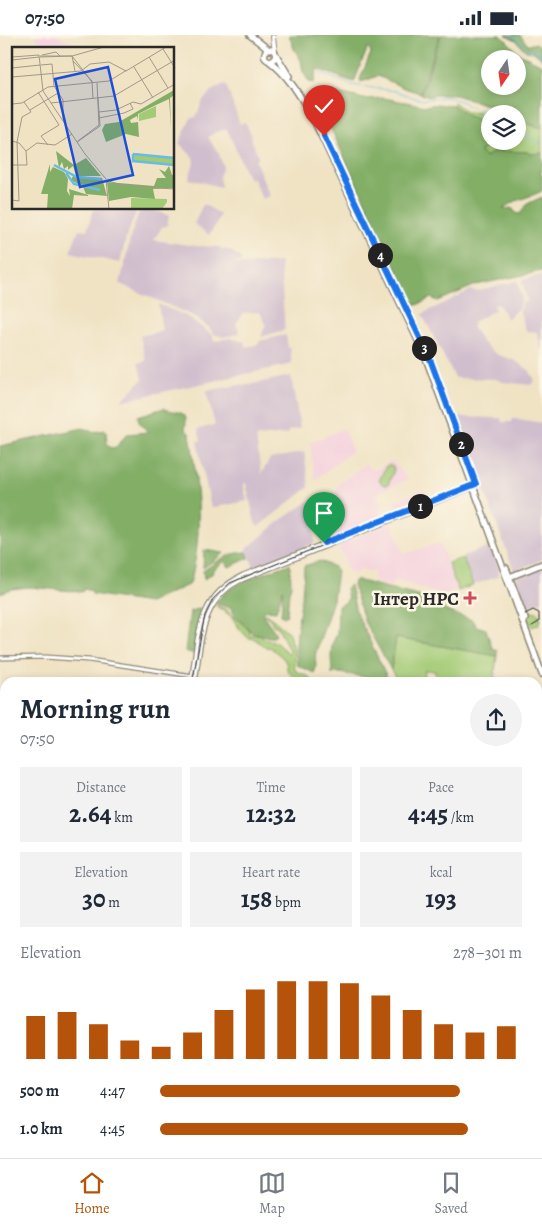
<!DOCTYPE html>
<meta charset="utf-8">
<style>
body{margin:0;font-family:Alegreya,serif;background:#f2f2f3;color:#1f2937;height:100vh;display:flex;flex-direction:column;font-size:19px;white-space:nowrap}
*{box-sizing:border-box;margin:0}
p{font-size:16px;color:#747a83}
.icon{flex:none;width:28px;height:28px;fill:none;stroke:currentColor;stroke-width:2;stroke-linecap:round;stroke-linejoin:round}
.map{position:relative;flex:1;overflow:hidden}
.sheet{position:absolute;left:0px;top:642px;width:542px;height:481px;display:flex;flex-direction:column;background:#fff;border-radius:15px 15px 0 0;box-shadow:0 2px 8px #0003}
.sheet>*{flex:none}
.needle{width:32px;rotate:193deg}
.tools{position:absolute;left:481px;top:15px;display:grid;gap:10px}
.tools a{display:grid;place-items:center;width:45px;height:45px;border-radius:50%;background:#fff;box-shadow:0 2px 8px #0003;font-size:25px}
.pin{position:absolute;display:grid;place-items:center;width:42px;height:42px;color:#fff;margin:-51px -21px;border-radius:50% 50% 50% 0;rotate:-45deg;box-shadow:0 0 5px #0007}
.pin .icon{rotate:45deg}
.km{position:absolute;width:25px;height:25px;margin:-12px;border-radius:50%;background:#222;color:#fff;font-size:14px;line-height:25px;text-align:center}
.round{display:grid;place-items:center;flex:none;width:52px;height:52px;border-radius:26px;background:#f2f2f3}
.overview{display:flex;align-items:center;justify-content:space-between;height:85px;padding:0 20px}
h1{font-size:28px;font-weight:700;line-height:38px}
.stats{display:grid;grid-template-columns:repeat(3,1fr);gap:8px;height:85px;padding:5px 20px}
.stats div{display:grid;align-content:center;border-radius:0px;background:#f2f2f3;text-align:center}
.stats b{font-size:25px;font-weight:700}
.stats small{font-size:14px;font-weight:400}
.stats p{font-size:14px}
.chart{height:140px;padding:10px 20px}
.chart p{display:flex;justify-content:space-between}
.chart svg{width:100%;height:90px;margin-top:5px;stroke:#b45309;stroke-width:6}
ul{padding:0 20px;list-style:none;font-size:16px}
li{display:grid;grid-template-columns:80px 60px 1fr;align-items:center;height:38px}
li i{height:12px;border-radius:6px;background:#b45309}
.status{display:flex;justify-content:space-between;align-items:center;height:35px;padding:0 25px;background:#fff;direction:ltr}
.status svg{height:14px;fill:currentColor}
.tabs{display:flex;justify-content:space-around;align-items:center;height:70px;border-top:1px solid #e0e1e3;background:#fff;font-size:14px;color:#747a83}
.tabs a{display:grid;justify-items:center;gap:2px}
.tabs .current{color:#b45309}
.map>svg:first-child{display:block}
.built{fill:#f4cfdd}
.industrial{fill:#d0bdcd}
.green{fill:#a3ca75;stroke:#677a50}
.forest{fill:#82ae66;stroke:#566c48;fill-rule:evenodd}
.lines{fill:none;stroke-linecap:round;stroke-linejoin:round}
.stream{stroke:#68bce4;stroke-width:1}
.tertiary-casing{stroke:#8e8778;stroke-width:5.5}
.secondary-casing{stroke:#8e8778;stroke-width:6}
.primary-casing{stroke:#8e8778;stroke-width:8}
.tertiary{stroke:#fff;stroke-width:3}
.secondary{stroke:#fff;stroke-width:4}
.primary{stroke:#fff;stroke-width:5}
.tram{stroke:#2b2b2b;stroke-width:1}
.route-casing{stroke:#fff;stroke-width:10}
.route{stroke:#1a73e8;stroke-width:6}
.poi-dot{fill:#d1495b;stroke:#fcf5e5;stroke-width:2}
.labels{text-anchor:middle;stroke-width:5;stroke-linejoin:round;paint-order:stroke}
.poi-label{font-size:19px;font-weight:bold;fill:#2b2b2b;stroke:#fcf5e5;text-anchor:end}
.inset-river{fill:none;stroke:#68bce4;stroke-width:2.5}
.inset-road{fill:none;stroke:#a19987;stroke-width:1}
.view{fill:#1d4ed8;fill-opacity:0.15;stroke:#1d4ed8;stroke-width:2.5}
.inset-edge{fill:none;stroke:#2b2b2b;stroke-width:2.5}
</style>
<div class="status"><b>07:50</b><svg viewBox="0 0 49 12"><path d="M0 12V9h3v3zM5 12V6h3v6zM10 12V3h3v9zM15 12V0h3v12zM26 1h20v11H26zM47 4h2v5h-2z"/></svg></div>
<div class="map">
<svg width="542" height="1123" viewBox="0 0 542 1123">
<rect width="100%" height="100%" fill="#fcf5e5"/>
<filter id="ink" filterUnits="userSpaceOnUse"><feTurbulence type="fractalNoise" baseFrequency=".02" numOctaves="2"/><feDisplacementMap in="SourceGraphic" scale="10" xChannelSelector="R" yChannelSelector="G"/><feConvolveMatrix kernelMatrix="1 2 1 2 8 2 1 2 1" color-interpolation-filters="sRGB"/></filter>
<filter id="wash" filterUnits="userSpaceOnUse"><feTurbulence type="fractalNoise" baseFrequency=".0096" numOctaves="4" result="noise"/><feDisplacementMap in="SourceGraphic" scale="20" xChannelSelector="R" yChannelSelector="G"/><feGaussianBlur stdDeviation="1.12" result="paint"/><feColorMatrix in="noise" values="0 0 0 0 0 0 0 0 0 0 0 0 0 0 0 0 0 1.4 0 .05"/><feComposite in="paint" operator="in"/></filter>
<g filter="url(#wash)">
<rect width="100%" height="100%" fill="#f0e3c4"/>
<path class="built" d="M 34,0 L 55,0 L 76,9 L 74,14 L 44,14 Z
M 344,393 L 352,416 L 315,445 L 310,408 Z
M 392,426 L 408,444 L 380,457 L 378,461 L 383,473 L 379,475 L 383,483 L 332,503 L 324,480 L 338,450 L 365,429 L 372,435 L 376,435 Z
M 424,455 L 427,463 L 397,474 L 394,466 Z
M 392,488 L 404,519 L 440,508 L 457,555 L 441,560 L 395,544 L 391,552 L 380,549 L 373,546 L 375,536 L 367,536 L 359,534 L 356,539 L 348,536 L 338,509 Z"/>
<path class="industrial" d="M 224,49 L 226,50 L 240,89 L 245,87 L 251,99 L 250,101 L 259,123 L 255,125 L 270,161 L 262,164 L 253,143 L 249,144 L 247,140 L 227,94 L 216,97 L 208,102 L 219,119 L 223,131 L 219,142 L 221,152 L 189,144 L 194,127 L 193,122 L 179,108 L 191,83 L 196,82 L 203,65 L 213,55 Z
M 203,169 L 220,179 L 217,188 L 209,200 L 194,189 Z
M 94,174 L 137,174 L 126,203 L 120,228 L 70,217 L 79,194 L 87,195 Z
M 140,174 L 153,174 L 169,181 L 167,191 L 162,192 L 154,205 L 196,211 L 220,212 L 220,214 L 229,215 L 241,223 L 241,227 L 236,227 L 236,229 L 280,227 L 285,295 L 261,302 L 266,289 L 260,277 L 243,278 L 236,289 L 239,296 L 238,299 L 223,302 L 213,299 L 210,293 L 193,281 L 120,249 L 131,200 Z
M 542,240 L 542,313 L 541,313 L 537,297 L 526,296 L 520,277 L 523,267 L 529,266 L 527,265 L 521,245 Z
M 517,246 L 522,261 L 520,272 L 507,284 L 498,268 L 493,271 L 495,275 L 473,287 L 474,290 L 472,291 L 481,306 L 492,316 L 498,320 L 514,325 L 529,335 L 535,345 L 531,350 L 502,347 L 496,344 L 455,343 L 422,279 L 471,255 L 476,256 Z
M 158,269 L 188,282 L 213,301 L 214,306 L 230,303 L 244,307 L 246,312 L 259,309 L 259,306 L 286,300 L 288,313 L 290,313 L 292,329 L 121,366 L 143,344 L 138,328 L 146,326 L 140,301 L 162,296 Z
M 291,341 L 300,393 L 288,396 L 288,399 L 256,402 L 261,439 L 270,424 L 304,417 L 309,452 L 258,492 L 255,488 L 246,448 L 244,449 L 244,453 L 247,466 L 211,473 L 197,406 L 201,406 L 198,394 L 215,390 L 206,356 L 240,350 L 243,351 Z
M 457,382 L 501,383 L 502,387 L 512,387 L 513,383 L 542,388 L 542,525 L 514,536 Z
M 311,465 L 315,508 L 254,532 L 246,514 L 284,483 Z
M 485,513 L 492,514 L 500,536 L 498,537 L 499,541 L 473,550 L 463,521 Z
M 542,531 L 542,566 L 527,572 L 516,542 Z"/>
<path class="green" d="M 454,67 L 466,77 L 486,78 L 490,81 L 490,88 L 467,81 L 454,71 Z
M 518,86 L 542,93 L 542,118 L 531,119 L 527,117 L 495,116 L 487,122 L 479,117 L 496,106 L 518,106 Z
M 389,430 L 393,431 L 394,435 L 388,450 L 384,450 L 379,446 L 386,431 Z
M 463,523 L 473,550 L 458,556 L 448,528 Z
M 216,571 L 226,574 L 249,595 L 250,600 L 260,599 L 266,605 L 274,606 L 289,619 L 289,615 L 278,592 L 273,590 L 271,585 L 264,579 L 268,580 L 289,598 L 291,608 L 294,612 L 294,632 L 297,637 L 306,640 L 314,647 C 302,648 295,645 287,635 C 288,623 278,620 270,612 L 266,613 L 255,604 L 248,603 L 239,593 L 231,581 Z
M 533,576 L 537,577 L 541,584 L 539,589 L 532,592 L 526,578 Z
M 396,603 L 497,621 L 494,644 L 512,647 L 435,647 L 435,636 L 425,635 L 422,647 L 398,647 L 391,635 Z
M 0,1072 L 5,1086 L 3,1123 L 0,1123 Z"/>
<path class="forest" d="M 289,0 L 440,0 L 420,58 L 404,53 L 378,41 L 361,47 L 360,44 L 371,18 L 368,12 L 354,47 L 317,34 L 314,48 L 309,47 L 303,37 L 301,25 L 294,14 Z
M 441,0 L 501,0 L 520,19 L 542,30 L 542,93 L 518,86 L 518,79 L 502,79 L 490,71 L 455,60 L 436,60 L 429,62 L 421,59 ZM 490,24 L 518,24 L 518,51 L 490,51 Z
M 506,0 L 520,0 L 528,10 L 536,8 L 542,13 L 542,24 L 534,17 L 526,16 L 516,5 Z
M 331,56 L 364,64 L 384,63 L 426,71 L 437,69 L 454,71 L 467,81 L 490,88 L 490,106 L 496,106 L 479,117 L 486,122 L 495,116 L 527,117 L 531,119 L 542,118 L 542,136 L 540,137 L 542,140 L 542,156 C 529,163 514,164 503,174 L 512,173 L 516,178 L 520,179 L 527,169 L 542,162 L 542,236 L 476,250 L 438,266 L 431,263 L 417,270 L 413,268 L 317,64 L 318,61 Z
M 164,373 C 170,378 187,374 186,386 C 186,389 185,392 185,394 L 190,399 C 198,452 204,496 190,549 L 149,568 L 92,559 L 92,556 L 84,554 L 82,557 L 29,552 L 12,554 L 0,558 L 0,411 L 83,393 L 93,397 L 106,395 L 107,410 L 112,413 L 116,412 L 127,399 L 148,397 L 139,387 L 138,381 Z
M 204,515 L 224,518 L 203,533 Z
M 247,517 L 249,523 L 229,532 L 225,526 L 212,536 L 213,538 L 204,544 L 203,536 C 219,525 227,518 247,517 Z
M 320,526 L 334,532 L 337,536 L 333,565 L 316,617 C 314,624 318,633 314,638 L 297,630 C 293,596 304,564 304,531 Z
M 290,529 L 291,550 L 289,557 L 287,580 L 284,582 L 281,580 L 283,554 L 276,576 L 268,575 L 263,577 L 263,580 L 275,597 L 276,600 L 274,602 C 266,603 260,598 252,598 C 246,588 234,585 232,573 L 216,569 C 223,550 271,536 290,529 Z
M 357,545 L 441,567 L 444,575 L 472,585 L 476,591 L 486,594 L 492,613 L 497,615 L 497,621 L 396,603 L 391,635 L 365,588 L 353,550 L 354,546 Z
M 350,550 L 356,577 L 389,646 L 340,638 L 332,639 L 331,621 L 332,609 L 337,599 L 338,571 L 345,568 L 348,564 L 346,553 Z
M 199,574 L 202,576 L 195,619 L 185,616 L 190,576 Z"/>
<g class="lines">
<path class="stream" d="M 510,0 L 518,4 L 528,16 L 537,15 L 542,24
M 320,38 L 352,50 L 395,56 L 422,65 L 448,62 L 463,67 L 473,74 L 490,76 L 494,79
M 518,95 C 524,101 532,102 538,110 L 542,105"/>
</g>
</g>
<g filter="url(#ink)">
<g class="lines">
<g class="tertiary-casing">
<path id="tertiary" d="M 0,623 L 45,622 L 89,625 L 193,641
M 191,648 C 198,602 196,562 243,540 L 476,449
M 195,648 C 202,606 200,563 244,544 L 476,451
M 0,683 L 5,683
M 538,775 L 542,748
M 538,956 L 542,969
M 0,981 L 5,980
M 538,1051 L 542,1052
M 176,1119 L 178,1123
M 242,1119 L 244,1123"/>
</g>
<g class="secondary-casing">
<path id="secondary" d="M 273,2 L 275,18
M 0,818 L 5,817
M 0,822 L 5,821
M 538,881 L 542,881"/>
</g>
<g class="primary-casing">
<path id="primary" d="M 250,0 L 269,15
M264.5 20a5.5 5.5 0 1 1 11 0a5.5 5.5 0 1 1-11 0Z
M 275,18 L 289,41
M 268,25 C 287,39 299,59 311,79 L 424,318 L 542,639
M 506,533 L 525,584
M 507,543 L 542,529"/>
</g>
<use href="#tertiary" class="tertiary"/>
<use href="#secondary" class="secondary"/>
<use href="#primary" class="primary"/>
<path class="tram" d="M 525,579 L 533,575 L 539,578 L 539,587 L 532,591
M 192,648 L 205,580 L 213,564 L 230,548 L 308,516 L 456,458
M 244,1119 L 246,1123"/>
</g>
</g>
<g class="lines" filter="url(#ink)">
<g class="route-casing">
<path id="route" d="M 324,101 L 430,324 L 476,449 L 324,508"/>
</g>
<use href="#route" class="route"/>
</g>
<path class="poi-dot" d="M467.5 555.5h5v5h5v5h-5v5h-5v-5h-5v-5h5z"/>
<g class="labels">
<g class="poi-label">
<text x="459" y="570">Інтер НРС</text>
</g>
</g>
<g transform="translate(12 12)">
<rect width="162" height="162" fill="#f0e3c4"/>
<path d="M 144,59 L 144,70 L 127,74 L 127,67 ZM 121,106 L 162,111 L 162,119 L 120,114 ZM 119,151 L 155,152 L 155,155 L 150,162 L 115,162 L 119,161 Z" fill="#a3ca75"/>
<path d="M 162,43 L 162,48 L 158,51 L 159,81 L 157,52 L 144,58 L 145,82 L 144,58 L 126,67 L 126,73 L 125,69 L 118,73 L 119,76 L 126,75 L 127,90 L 114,87 L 94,95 L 90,83 L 93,77 L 107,75 ZM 44,104 L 62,118 L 74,111 L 89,129 L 64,129 L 61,119 L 56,123 L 56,119 L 52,122 L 50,115 L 47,121 ZM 38,117 L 38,125 L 41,120 L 52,125 L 56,132 L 55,144 L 58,149 L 57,142 L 76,148 L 76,159 L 76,149 L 62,148 L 60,162 L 35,162 L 36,147 L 29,147 ZM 157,119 L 160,128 L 162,128 L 162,141 L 141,142 L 143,152 L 119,150 L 97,154 L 95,135 L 142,139 L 145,131 L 154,131 L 147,122 L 153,125 ZM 61,129 L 90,131 L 95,149 L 74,147 L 71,140 L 59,133 Z" fill="#82ae66"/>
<path class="inset-river" d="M 121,107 L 121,114 L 163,118M 121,107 L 163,111M 42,118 L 65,130 L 89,132M 54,126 L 62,137 L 88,143"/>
<path class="inset-road" d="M 151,2 L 163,21M 30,8 L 44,5 L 48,9M 28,9 L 60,9 L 92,0M 60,9 L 80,35M 0,10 L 27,8 L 31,44 L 73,107 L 94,132M 28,10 L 60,9 L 63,24M 137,10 L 156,41M 0,13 L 27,10M 61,14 L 80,34 L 81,52M 29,18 L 40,17 L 42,39 L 51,53 L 51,74M 122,20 L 141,51M 0,21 L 28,18M 0,30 L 69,24 L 78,17 L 97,15 L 114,24 L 154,0M 26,45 L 47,78 L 29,89 L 36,98M 39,56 L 102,49 L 163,13M 0,57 L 10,56 L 36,40 L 97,34 L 115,23M 18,63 L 46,46M 87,65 L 104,63 L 121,55 L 129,57 L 163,37M 87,71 L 112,66 L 121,62 L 118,56M 0,94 L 7,96 L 14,104 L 25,96 L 43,98 L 60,87M 66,94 L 87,78 L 85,36M 65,95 L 88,79 L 86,51M 0,118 L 15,118 L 14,104M 0,153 L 7,154 L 5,95 L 10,70 L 19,65 L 12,55M 97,162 L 94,133 L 109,138 L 162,142"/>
<path class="view" d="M 96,20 L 121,128 L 68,140 L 43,32 Z"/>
<rect width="162" height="162" class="inset-edge"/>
</g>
</svg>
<div class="tools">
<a><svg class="needle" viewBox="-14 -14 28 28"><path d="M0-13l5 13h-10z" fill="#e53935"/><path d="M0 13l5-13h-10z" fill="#747a83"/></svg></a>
<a><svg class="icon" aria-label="layers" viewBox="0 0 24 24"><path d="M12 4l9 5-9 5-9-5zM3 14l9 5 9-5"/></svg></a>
</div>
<div class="pin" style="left:324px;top:508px;background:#1e9e55"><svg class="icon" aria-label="arrive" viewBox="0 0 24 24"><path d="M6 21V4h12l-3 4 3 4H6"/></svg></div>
<div class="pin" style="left:324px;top:101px;background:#d93025"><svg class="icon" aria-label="check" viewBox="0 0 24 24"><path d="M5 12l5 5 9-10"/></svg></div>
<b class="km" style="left:420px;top:471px">1</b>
<b class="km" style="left:461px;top:409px">2</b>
<b class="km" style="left:424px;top:313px">3</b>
<b class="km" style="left:380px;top:220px">4</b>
<section class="sheet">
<div class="overview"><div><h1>Morning run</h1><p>07:50</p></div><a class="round"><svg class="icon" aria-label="share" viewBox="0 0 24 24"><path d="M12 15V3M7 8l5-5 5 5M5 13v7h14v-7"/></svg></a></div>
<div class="stats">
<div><p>Distance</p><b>2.64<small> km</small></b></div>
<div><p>Time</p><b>12:32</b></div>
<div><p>Pace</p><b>4:45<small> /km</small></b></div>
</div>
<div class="stats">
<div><p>Elevation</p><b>30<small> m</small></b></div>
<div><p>Heart rate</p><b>158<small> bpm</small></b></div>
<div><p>kcal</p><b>193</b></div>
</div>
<div class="chart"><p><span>Elevation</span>278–301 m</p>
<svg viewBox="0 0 160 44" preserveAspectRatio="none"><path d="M5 44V23M15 44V21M25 44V27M35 44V35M45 44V38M55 44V31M65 44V20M75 44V10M85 44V6M95 44V6M105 44V7M115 44V13M125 44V20M135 44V27M145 44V31M155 44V28"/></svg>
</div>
<ul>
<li><b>500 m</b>4:47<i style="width:83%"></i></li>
<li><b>1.0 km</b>4:45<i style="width:85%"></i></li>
</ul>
</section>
</div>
<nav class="tabs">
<a class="current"><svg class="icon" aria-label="home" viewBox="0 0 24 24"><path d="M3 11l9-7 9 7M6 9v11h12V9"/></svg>Home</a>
<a><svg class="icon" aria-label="map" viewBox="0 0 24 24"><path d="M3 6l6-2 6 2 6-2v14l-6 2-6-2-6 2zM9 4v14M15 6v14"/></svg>Map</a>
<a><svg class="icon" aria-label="saved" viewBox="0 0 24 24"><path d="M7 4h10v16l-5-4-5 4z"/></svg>Saved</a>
</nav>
